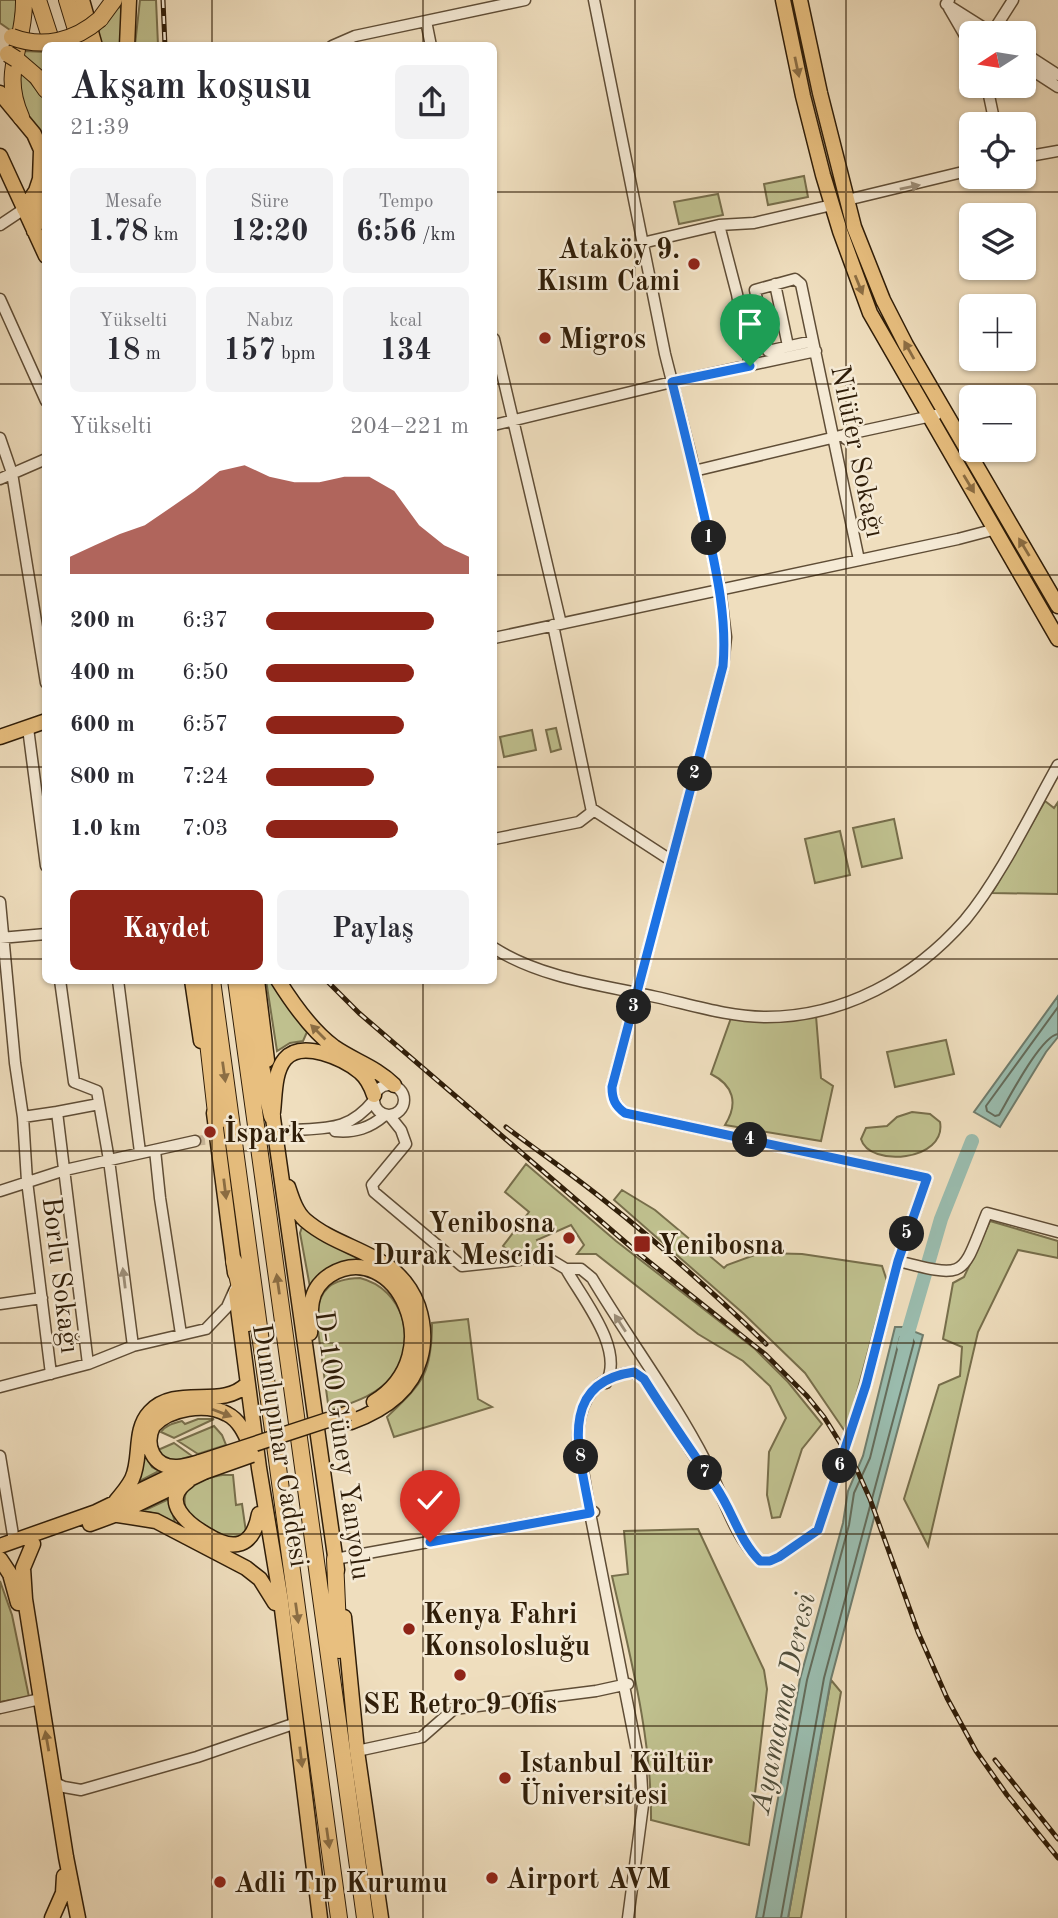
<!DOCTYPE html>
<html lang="tr">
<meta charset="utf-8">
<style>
body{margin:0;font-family:"Old Standard TT",serif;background:#f2f2f3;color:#2b2b33;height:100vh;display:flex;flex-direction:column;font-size:26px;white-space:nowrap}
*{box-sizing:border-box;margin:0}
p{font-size:23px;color:#7c7c81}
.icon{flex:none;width:38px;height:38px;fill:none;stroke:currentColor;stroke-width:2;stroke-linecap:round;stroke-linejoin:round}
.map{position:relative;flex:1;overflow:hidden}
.panel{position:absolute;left:42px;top:42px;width:455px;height:942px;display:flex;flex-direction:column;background:#fff;border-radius:10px;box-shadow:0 2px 5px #0004}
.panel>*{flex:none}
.needle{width:46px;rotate:258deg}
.controls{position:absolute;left:959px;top:21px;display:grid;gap:14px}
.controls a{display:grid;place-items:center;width:77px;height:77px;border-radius:10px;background:#fff;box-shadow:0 2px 5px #0004;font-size:35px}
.pin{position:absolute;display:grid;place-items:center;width:60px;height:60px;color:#fff;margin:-72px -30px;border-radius:50% 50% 50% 0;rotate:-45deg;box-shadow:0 0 7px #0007}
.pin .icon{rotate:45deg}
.km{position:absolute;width:35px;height:35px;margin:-18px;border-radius:50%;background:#222;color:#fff;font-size:19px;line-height:35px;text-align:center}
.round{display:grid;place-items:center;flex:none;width:74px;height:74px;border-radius:10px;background:#f2f2f3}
.overview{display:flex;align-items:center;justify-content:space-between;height:119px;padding:0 28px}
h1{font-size:38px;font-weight:600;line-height:52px}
.stats{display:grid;grid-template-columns:repeat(3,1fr);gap:10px;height:119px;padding:7px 28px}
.stats div{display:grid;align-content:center;border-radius:10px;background:#f2f2f3;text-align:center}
.stats b{font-size:30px;font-weight:600}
.stats small{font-size:19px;font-weight:400}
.stats p{font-size:19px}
.chart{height:196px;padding:14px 28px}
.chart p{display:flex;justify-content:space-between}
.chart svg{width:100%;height:126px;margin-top:7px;fill:#8f2418;opacity:.7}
.button{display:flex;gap:14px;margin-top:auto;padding:14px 28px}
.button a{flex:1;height:80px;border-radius:10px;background:#8f2418;color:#fff;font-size:28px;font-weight:600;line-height:80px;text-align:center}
.button a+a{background:#f2f2f3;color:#2b2b33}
ul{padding:0 28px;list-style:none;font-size:23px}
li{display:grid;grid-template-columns:112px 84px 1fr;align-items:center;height:52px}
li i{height:18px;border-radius:9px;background:#8f2418}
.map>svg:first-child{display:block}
.green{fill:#bfc08e;stroke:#776e4b;stroke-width:2}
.water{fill:#9abcae;stroke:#6f7c6c;stroke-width:2}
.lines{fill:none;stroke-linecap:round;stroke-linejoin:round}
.shore{stroke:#646c5b;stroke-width:2}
.river{stroke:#9abcae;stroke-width:14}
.minor-tunnel{stroke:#c9b79a;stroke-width:10;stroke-dasharray:10 5;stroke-linecap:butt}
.minor-casing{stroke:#5f4d36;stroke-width:13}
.major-casing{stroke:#2f1d08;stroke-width:17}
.highway-casing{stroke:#2f1d08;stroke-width:18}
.minor{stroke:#f5ead5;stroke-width:10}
.major{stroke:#e8bf7f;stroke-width:14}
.highway{stroke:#e8bf7f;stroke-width:16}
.rail-casing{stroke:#2f1d08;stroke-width:5}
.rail{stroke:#f5ead5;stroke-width:2.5;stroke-dasharray:8;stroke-linecap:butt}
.major-bridge-casing{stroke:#2f1d08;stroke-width:17;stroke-linecap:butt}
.highway-bridge-casing{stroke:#2f1d08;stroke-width:18;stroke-linecap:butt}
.major-bridge{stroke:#e8bf7f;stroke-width:14}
.highway-bridge{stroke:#e8bf7f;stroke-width:16}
.oneway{fill:#8c6e44}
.oneway2{fill:#9c8e79}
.route-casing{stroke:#fff;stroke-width:14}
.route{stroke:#1a73e8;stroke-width:9}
.grid{fill:none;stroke:#2f1d08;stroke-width:2;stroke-opacity:0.55}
.poi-dot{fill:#8f2418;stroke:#f5ead5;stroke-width:2.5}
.labels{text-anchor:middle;stroke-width:5;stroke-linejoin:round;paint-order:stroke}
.poi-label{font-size:28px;font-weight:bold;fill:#2f1d08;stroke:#f5ead5;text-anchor:start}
.street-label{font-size:28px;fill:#2f1d08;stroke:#f5ead5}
.water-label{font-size:30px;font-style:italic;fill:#4f4d3a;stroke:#f5ead5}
</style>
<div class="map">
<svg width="1058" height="1918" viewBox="0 0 1058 1918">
<rect width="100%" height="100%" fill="#efdebe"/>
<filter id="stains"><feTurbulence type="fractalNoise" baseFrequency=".00286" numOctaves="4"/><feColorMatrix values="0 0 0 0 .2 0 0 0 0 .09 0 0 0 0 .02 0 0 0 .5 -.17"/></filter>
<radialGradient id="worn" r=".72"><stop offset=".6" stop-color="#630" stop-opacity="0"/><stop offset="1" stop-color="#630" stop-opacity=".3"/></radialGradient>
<path class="green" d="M 0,0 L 17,0 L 14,29 L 10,30 L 0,23 Z
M 140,0 L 156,0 L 158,45 L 135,45 Z
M 121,7 L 122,45 L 101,45 L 97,33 L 116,8 Z
M 24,51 L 45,52 L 45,81 L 24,58 Z
M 19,68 L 45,100 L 45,140 L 24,112 L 16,95 Z
M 804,176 L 808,197 L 768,205 L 764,184 Z
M 718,194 L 723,215 L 679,224 L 674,202 Z
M 556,728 L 561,749 L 551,752 L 546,730 Z
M 532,730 L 536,750 L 504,757 L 500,737 Z
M 1045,801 L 1054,808 L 1058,802 L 1058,894 L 992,893 Z
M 894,819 L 902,858 L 862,867 L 853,828 Z
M 840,831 L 850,875 L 815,883 L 805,839 Z
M 266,980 L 270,980 L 307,1032 L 303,1041 L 290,1043 L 277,1051 Z
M 816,1016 L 821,1078 L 833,1086 L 821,1141 L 725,1125 C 739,1103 733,1085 711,1074 L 731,1018 Z
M 946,1040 L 954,1074 L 895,1087 L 887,1052 Z
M 912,1112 L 930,1114 L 940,1122 C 947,1161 869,1168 861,1139 L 866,1128 L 887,1126 L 897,1117 Z
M 526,1164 L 616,1241 L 755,1349 L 788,1382 L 822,1424 L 802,1449 L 780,1517 L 772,1518 L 767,1495 L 769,1452 L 786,1418 L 770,1386 L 743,1361 L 698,1334 L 596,1254 L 577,1254 L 584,1245 L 571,1225 L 537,1240 L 543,1251 L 509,1252 L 503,1246 L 529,1212 L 505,1192 Z
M 622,1190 L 655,1210 L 724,1268 L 727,1265 L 760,1253 L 802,1254 L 882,1266 L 887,1281 L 846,1433 L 805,1373 L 744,1314 L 614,1200 Z
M 990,1221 L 1058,1241 L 1058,1258 L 1018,1250 L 978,1332 L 928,1546 L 904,1499 L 939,1385 L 960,1376 L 962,1347 L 943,1339 L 953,1283 L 964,1277 Z
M 302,1227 L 365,1261 L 364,1263 C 341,1261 323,1266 310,1287 L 300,1233 Z
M 360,1278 C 404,1289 419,1342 391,1378 C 376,1396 351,1403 329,1411 L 316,1316 C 320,1288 331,1279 360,1278 Z
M 468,1319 L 478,1399 L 492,1407 L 394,1437 L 387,1417 C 422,1383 432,1375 432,1323 Z
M 198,1419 L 214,1419 L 174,1438 L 161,1432 C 166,1425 174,1423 182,1421 L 185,1424 Z
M 214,1426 L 222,1435 L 226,1445 L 198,1454 L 178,1441 Z
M 174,1443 L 192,1456 L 178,1460 L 165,1460 L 158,1450 Z
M 143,1451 L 152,1467 L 159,1471 L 138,1482 Z
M 222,1475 L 233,1475 L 236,1505 L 242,1504 L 246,1532 L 236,1539 L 229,1539 L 188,1516 C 176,1485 196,1481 222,1475 Z
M 169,1499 L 175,1523 L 157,1514 L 143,1511 Z
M 698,1529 L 764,1670 L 767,1689 L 749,1845 L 651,1820 C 652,1738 630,1656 612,1576 L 628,1574 L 624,1531 Z
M 0,1581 L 12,1615 L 29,1697 L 0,1702 Z
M 831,1680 L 841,1692 L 801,1918 L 788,1918 Z"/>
<path class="water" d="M 1058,996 L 1058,1037 L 1046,1052 L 1000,1127 L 974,1112 Z
M 895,1327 L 903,1327 L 923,1335 L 831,1679 L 788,1918 L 756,1918 L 800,1679 L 843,1523 L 848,1491 L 863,1456 Z"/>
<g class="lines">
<path class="shore" d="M 1058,1007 L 986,1106 L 987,1111 L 995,1116 L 999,1115 C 1009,1098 1041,1036 1058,1034
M 763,1918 L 807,1680 L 849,1525 L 854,1493 L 870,1458 L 900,1337 L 904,1334 L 912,1338 L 914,1342 L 824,1678 L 781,1918"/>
<path class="river" d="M 904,1346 L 941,1219 L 972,1141"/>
<path class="minor-tunnel" d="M 195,1141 L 294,1130"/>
<g class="minor-casing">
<path id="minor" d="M 949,0 L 946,4 L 992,33
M 949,8 L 971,46
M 426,21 L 431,46
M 959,23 L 975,33
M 992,33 L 1013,0
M 332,46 L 355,36 L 525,0
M 1024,53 L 1058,75
M 1024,65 L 1058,87
M 987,86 L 995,124
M 1024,157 L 1058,151
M 847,200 L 971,170
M 0,225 L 24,209
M 719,225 L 737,294 L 750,366
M 642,243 L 719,225 L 754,223 L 832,205
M 775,284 L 788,346
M 0,299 L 46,401
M 494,339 L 561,624
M 813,341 L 768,351 L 755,290 L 795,279 L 801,284 L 859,560
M 494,425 L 672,382 L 816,351
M 0,438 L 12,473 L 46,683
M 846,439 L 844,435 L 936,415
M 694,471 L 844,435
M 0,479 L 46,459
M 494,638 L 958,539 L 996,529
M 28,728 L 46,866
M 592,809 L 672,861
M 494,839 L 579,822 L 592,812 L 553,625
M 0,902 L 15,1063 L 23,1117 L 27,1181 L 51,1374
M 0,938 L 46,934
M 494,948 C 541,978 602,985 656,997 C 692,1005 729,1017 766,1017 C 844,1017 914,978 965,920 C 1000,878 1031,813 1058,765
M 60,980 L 74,1082 L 97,1091 L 109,1160 L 133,1346
M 118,980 L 140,1152
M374 1100a15 15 0 1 1 30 0a15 15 0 1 1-30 0Z
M 389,1115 L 401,1130 L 406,1144 L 372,1185 L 374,1192 L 462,1266 L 546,1257 L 566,1269 L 581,1269 L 592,1278 C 629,1340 673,1398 706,1462 C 723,1495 733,1535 760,1561 L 770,1561 L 779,1557 L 818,1530 L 866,1385 L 898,1261 L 927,1178 L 625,1113 C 616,1106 612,1099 612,1087 L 723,666 L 726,637 L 720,589 L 691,456 L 665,354 L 594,0
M 23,1117 L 57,1112
M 294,1130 C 329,1128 350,1130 374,1100
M 335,1131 C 355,1133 370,1128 385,1115
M 155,1150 L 160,1198 L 181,1334
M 0,1191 L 65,1170 L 195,1141
M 898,1261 C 968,1279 961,1277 987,1213 L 1058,1232
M 566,1269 C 582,1298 625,1349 606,1383
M 0,1304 L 42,1298
M 88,1364 L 57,1112 L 99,1104
M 0,1387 L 88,1364 L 133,1346 L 206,1329 L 227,1307 L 235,1289
M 0,1456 L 14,1541
M 335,1559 L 594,1512
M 0,1708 L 40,1699
M 357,1751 L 422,1737 L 454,1709 L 596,1691 L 628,1684
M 53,1782 L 64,1787 L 81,1790 L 197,1757 L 296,1723
M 628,1918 L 643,1805 L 641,1772 L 590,1513 L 578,1440 C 578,1409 588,1383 619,1375 C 630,1372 635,1371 644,1379 L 706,1474"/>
</g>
<g class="major-casing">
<path id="major" d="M 82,0 L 95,46
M 783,0 L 803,96 L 823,175 L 840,231 L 870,313 L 1058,639
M 800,0 L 820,93 L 854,227 L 883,300 L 906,345 L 1058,606
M 127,46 L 129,0
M 0,93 L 34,134 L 46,161
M 0,156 L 46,256
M 24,209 L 36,191 L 40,179 L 41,151
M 34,231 L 46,184
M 0,737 L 46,721
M 192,980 L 201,1041
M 257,980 L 267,1060
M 278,980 C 293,1004 311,1030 334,1047 C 354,1061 376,1067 394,1085
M 271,1104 L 337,1570
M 273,1112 C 275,1095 274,1072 285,1059 C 302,1039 344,1059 360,1072 C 367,1078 371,1086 374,1095
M 214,1113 L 235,1273
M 288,1187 C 292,1199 296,1212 305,1220 C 343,1253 398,1251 418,1306 C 424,1324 425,1342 420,1359 C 411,1392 381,1411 351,1422
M 236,1293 L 259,1468 L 281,1601 L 320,1918
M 310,1333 C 311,1323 310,1311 312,1301 C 314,1289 321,1281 330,1275 C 394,1236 453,1353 374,1402
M 200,1462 C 193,1464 185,1467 177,1467 C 153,1468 144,1445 153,1426 C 169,1408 206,1402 227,1414 C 239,1420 245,1433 250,1445
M 188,1481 C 159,1501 188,1524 207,1535 C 234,1552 253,1547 259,1514
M 116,1501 C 122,1494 128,1487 132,1479 C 142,1458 133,1430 150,1412 C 176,1384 222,1410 247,1384
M 118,1515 L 156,1521 L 246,1568 L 260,1579 L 275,1603
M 90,1524 L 117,1514 L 204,1472
M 33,1544 L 23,1568 L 25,1599 L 66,1857 L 78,1918
M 0,1546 L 96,1512 L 183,1470
M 0,1559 L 10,1574 L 18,1603
M 344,1617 L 357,1751 L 381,1918
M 52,1918 L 63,1893 L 64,1876"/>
</g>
<g class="highway-casing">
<path id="highway" d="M 38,0 L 53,46
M 67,0 L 81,46
M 100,19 L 114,0
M 16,59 L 37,77 L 46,90
M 21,117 C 0,70 25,47 24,0
M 201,980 L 217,1122
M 212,980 L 339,1918
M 236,980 L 365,1918
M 248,980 L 260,1062 L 272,1116
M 234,1261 L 248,1323
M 335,1559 L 339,1650"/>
</g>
<use href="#minor" class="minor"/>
<use href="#major" class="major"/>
<use href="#highway" class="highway"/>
<g class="rail-casing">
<path id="rail" d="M 163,0 L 165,46
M 326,980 L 359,1013 L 638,1253 L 766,1355 L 807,1396 L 824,1417 L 857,1470 L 870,1499 L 918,1632 L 947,1698 L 976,1751 L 1007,1795 L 1058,1858
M 506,1127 C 539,1152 573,1175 605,1201 C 662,1246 715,1294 766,1344
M 995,1760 L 1058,1839"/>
</g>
<use href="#rail" class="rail"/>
<g class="major-bridge-casing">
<path id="major-bridge" d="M 200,1462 L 349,1413
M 204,1472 L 252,1455"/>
</g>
<g class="highway-bridge-casing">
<path id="highway-bridge" d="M 12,37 C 43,49 75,41 100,19
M 8,54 L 16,59"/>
</g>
<use href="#major-bridge" class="major-bridge"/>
<use href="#highway-bridge" class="highway-bridge"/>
</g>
<defs><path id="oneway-solid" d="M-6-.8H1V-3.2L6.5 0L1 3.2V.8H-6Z" transform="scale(1.75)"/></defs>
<g class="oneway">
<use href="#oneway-solid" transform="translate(797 67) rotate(78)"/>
<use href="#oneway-solid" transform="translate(859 285) rotate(68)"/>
<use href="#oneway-solid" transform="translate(909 350) rotate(-119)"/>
<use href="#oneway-solid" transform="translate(969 484) rotate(59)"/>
<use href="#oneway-solid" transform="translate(1024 547) rotate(-121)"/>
<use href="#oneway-solid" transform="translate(318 1032) rotate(-135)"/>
<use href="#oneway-solid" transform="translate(224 1072) rotate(82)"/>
<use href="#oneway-solid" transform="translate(225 1189) rotate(83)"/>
<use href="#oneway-solid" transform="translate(278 1284) rotate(-98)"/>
<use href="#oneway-solid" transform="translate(222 1413) rotate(21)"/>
<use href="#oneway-solid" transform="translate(297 1613) rotate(82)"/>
<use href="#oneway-solid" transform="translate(47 1741) rotate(-100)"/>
<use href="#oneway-solid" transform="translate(301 1757) rotate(83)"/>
<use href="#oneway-solid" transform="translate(328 1838) rotate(82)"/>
</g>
<g class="oneway2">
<use href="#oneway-solid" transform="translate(910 187) rotate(-12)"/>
<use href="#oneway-solid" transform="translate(124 1278) rotate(-97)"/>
<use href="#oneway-solid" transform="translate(620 1323) rotate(-123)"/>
</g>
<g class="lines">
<g class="route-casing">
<path id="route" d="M 430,1542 L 590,1513 C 581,1459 554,1383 634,1372 L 644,1379 C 667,1416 692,1451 716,1487 C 733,1512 739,1540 760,1561 L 770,1561 L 779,1557 L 818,1530 L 866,1385 L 898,1261 L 927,1178 L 625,1113 C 615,1106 612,1099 612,1087 L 723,666 C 727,619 717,574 707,528 C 696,479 684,430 672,382 L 750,366"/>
</g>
<use href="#route" class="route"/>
</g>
<path class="grid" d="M 212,0 L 212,46M 423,0 L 423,46M 635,0 L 635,1918M 846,0 L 846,1918M 0,192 L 46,192M 494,192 L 1058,192M 0,384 L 46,384M 494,384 L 1058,384M 0,575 L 46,575M 494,575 L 1058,575M 0,767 L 46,767M 494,767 L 1058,767M 0,959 L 46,959M 494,959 L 1058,959M 212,980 L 212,1918M 423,980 L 423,1918M 0,1151 L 1058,1151M 0,1343 L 1058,1343M 0,1534 L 1058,1534M 0,1726 L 1058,1726"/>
<g class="poi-dot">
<circle cx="694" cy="264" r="7"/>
<circle cx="545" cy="338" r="7"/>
<circle cx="210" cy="1132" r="7"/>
<circle cx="569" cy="1238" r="7"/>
<rect x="633" y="1235" width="18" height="18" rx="3.5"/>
<circle cx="409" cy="1629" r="7"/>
<circle cx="460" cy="1675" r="7"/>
<circle cx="505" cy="1778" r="7"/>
<circle cx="492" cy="1878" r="7"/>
<circle cx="220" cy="1882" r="7"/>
</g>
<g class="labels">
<g class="poi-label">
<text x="680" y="258" text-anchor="end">Ataköy 9.<tspan x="680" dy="32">Kısım Cami</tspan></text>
<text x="559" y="348">Migros</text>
<text x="224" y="1142">İspark</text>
<text x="555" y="1232" text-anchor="end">Yenibosna<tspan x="555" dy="32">Durak Mescidi</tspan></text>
<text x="658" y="1254">Yenibosna</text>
<text x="423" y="1623">Kenya Fahri<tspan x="423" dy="32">Konsolosluğu</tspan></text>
<text x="460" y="1713" text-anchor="middle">SE Retro 9 Ofis</text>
<text x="519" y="1772">Istanbul Kültür<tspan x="519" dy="32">Üniversitesi</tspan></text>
<text x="506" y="1888">Airport AVM</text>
<text x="234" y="1892">Adli Tıp Kurumu</text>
</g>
<g class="street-label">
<text transform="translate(859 451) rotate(78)" y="10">Nilüfer Sokağı</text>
<text transform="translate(62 1275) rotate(83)" y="10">Borlu Sokağı</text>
<text transform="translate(282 1445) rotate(81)" y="10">Dumlupınar Caddesi</text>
<text transform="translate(344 1445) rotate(82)" y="10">D-100 Güney Yanyolu</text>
</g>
<g class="water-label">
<text transform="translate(782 1703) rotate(-78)" y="10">Ayamama Deresi</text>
</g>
</g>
<rect width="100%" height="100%" filter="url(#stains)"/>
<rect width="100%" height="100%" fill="url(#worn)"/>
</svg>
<div class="controls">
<a><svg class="needle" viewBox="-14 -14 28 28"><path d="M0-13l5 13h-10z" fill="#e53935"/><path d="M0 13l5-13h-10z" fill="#7c7c81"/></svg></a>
<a><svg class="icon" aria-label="locate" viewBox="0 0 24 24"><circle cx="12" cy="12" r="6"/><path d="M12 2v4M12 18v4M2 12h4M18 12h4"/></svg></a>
<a><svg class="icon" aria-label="layers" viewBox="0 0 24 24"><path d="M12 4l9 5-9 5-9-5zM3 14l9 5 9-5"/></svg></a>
<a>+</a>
<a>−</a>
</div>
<div class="pin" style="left:750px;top:366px;background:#1e9e55"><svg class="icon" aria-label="arrive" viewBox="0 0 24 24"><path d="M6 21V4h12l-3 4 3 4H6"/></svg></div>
<div class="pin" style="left:430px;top:1542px;background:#d93025"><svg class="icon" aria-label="check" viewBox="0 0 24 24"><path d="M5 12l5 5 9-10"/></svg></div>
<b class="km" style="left:709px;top:538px">1</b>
<b class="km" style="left:695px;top:774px">2</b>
<b class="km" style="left:634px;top:1007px">3</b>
<b class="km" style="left:750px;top:1140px">4</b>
<b class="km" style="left:907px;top:1234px">5</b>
<b class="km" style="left:840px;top:1466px">6</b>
<b class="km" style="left:705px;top:1473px">7</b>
<b class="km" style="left:581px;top:1457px">8</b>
<section class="panel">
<div class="overview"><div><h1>Akşam koşusu</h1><p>21:39</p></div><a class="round"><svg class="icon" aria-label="share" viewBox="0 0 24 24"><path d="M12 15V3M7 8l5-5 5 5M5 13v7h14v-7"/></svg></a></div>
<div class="stats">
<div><p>Mesafe</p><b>1.78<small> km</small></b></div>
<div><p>Süre</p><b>12:20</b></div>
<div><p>Tempo</p><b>6:56<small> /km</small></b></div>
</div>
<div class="stats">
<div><p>Yükselti</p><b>18<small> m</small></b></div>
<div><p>Nabız</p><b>157<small> bpm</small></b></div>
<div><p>kcal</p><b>134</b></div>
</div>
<div class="chart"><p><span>Yükselti</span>204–221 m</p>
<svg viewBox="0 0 160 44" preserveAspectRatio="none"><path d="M0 44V38L10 34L20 30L30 27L40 21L50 15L60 8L70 6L80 10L90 12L100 12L110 10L120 10L130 15L140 27L150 34L160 38V44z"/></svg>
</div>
<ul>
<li><b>200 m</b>6:37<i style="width:83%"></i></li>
<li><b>400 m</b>6:50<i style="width:73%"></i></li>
<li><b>600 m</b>6:57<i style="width:68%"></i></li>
<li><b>800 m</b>7:24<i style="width:53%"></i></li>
<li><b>1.0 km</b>7:03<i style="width:65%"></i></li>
</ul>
<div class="button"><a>Kaydet</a><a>Paylaş</a></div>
</section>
</div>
